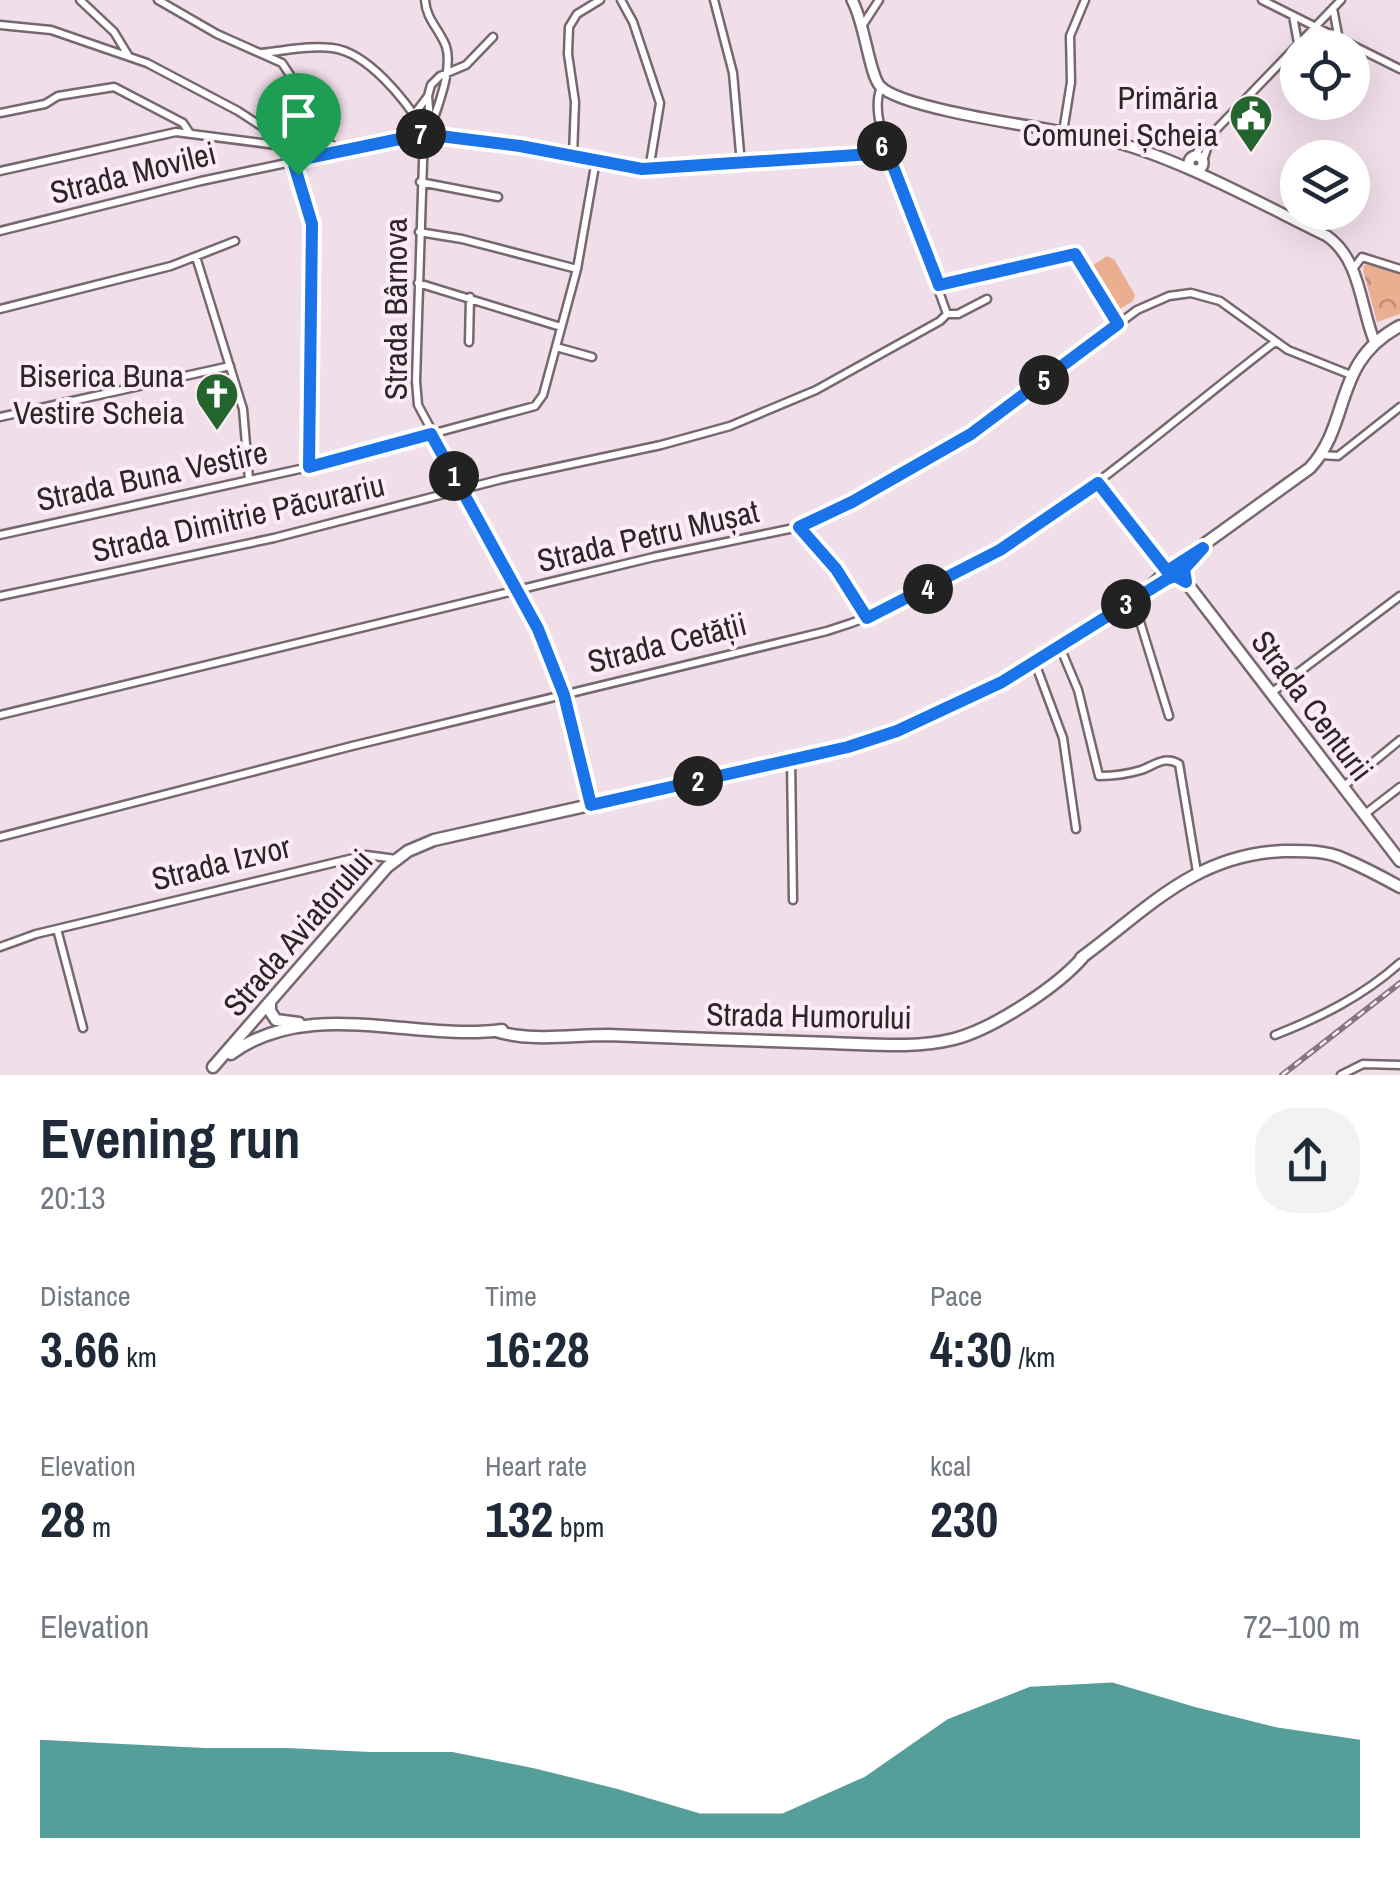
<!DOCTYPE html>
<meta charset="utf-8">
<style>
body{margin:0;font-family:"Archivo Narrow",sans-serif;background:#f2f2f3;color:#1f2937;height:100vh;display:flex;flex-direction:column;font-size:38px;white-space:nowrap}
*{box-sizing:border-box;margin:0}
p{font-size:32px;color:#747a83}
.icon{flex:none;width:55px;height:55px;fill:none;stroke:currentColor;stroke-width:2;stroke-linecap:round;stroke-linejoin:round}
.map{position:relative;height:1075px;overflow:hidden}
.details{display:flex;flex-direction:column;background:#fff;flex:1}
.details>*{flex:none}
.buttons{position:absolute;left:1280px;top:30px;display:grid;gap:20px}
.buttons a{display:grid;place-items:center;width:90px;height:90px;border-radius:50%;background:#fff;box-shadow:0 10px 40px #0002;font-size:50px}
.pin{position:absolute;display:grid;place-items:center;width:85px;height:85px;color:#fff;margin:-102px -42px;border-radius:50% 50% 50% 0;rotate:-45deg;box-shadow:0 0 10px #0007}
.pin .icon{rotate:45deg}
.km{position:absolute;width:50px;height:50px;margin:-25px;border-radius:50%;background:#222;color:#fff;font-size:28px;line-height:50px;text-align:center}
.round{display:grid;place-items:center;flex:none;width:105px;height:105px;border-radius:40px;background:#f2f2f3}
.headline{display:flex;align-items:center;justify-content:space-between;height:170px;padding:0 40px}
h1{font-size:55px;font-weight:700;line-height:75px}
.stats{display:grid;grid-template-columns:repeat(3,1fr);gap:15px;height:170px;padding:10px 40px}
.stats div{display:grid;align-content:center}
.stats b{font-size:50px;font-weight:700}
.stats small{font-size:28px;font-weight:400}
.stats p{font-size:28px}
.chart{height:280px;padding:20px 40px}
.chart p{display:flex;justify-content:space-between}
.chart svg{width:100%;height:180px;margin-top:10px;fill:#0f766e;opacity:.7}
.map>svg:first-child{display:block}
.grass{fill:#eaae90}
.park{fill:url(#park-crowns)}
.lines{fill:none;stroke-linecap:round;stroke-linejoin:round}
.minor-casing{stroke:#766770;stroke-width:11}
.secondary-casing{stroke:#766770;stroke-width:14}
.primary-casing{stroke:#766770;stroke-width:15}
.minor{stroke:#fff;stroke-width:6}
.secondary{stroke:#fff;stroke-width:9}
.primary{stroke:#fff;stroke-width:10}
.rail-casing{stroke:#83787e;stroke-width:6}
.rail{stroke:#fdecf6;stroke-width:2.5;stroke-dasharray:8;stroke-linecap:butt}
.route-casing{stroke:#fff;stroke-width:20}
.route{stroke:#1a73e8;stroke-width:12}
.labels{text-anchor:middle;stroke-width:8;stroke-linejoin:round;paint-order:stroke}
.poi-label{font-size:32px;fill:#2c2629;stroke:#fdecf6;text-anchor:end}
.street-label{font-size:32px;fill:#2c2629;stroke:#fdecf6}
</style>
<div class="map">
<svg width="1400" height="1075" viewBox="0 0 1400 1075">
<defs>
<pattern id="park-crowns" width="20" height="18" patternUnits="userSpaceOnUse" patternTransform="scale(2.5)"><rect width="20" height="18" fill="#eaae90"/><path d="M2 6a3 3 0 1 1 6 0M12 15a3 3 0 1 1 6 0" fill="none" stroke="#be8d76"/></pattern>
</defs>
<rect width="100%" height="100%" fill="#f0dee9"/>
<path class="grass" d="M 1107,256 L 1114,259 L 1135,295 L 1133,301 L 1115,312 L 1089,268 Z"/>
<path class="park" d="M 1369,264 L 1400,275 L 1400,314 L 1377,322 L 1363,270 L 1364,265 Z"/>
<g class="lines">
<g class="minor-casing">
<path id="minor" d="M 80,0 L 114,32 L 128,55
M 158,0 L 217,34 L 282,63 L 290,75 L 290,106 L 338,151
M 425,0 C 426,18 438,28 445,44 C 454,65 439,103 432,124
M 621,0 L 633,22 L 660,103 L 649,170
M 714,0 L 733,73 L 741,164
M 1262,0 L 1400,69
M 1333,8 L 1338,35
M 1293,16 L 1298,43
M 864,23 L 879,0
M 0,25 L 51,30 L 147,63 L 238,111 L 264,128 L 275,144
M 1305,39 L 1332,35
M 261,53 C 284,51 309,45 332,48 C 368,52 406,101 424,130 L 416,381 L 418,405 L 539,629 L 564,695 L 591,805
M 881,87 C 872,109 883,139 892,159 L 947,314
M 0,113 L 45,104 L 58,96 L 114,87 L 183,123 L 189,132
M 1063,132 L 1071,82 L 1070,36 L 1085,0
M 431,133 L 428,96 L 431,85 L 440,76 L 466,65 L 493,37
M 396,138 L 428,96
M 284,147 L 289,107
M 573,156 L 575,102 L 568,54 L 569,27 L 577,14 L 600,0
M 1194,156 L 1210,136 L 1341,0
M 293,161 L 312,224 L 309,467
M 1203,161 L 1209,142
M 0,171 L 176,132 L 323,151
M 420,182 L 498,197
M 0,231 L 201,181 L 424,134 L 520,145 L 642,169 L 872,154 L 883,143
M 419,232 L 462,239 L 577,269
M 196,257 L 243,409 L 249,480
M 1353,269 L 1362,257 L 1400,269
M 418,283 L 561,327
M 939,285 L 1075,254 L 1117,324
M 0,309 L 171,266 L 235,241
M 469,342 L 470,297
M 556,347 L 592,357
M 0,417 L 230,366
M 1320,455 L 1338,456 L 1400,407
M 1098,483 L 1167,571
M 799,528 L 836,569 L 867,618
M 0,535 L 309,467 L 535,406 L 543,395 L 577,269 L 596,160
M 0,596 L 274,538 L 502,479 L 661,445 L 730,426 L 816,390 L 940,321 L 947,314 L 958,314 L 987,299
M 1133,599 L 1169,716
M 1060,647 L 1078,690 L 1099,776 C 1112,776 1128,774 1141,770 C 1155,765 1165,755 1179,764 L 1197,872
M 1035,663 L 1063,738 L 1076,829
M 1271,693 L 1400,596
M 0,715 L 654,557 L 799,527 L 852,502 L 971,434 L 1137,310 L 1169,296 L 1191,293 L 1220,301 L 1288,350 L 1351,375
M 791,760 L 793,900
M 1344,786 L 1400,740
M 1365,814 L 1400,787
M 0,837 L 352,746 L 827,631 C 1001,578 1134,450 1275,342
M 57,929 L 83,1028
M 0,947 L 36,934 L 366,855 L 396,859
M 1275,1035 C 1321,1017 1363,996 1400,963
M 1341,1075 L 1363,1064 L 1400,1065"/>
</g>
<g class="secondary-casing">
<path id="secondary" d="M 852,0 C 865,23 869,74 880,86 C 903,111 1063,130 1103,139 C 1174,155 1261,204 1327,236 C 1361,260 1360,307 1375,343
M1189 163a7 7 0 1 1 14 0a7 7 0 1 1-14 0Z"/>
</g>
<g class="primary-casing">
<path id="primary" d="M 1160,584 L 1175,576 L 1186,582 L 1400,861
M 1081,958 C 1148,909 1194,855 1283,851 C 1303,851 1325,850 1344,859 C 1363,867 1382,877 1400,887
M 270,1003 L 270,1011 L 276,1020 L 299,1023
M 496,1031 C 531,1042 572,1035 608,1035 C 682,1038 757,1041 831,1043 C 872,1044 914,1049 954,1039 C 993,1029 1057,987 1083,957
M 231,1054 C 309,996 415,1042 502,1030
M 213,1067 L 387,867 L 408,851 L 434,840 L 831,751 L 897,731 L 1022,671 L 1146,591 L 1167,571 L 1310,468 C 1352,422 1332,362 1400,326"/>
</g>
<use href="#minor" class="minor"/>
<use href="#secondary" class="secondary"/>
<use href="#primary" class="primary"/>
<g class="rail-casing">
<path id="rail" d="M 1282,1075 L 1400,983"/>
</g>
<use href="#rail" class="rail"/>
</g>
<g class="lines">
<g class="route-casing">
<path id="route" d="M 424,134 L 520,146 L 642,169 L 872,154 L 884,143 L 939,285 L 1075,254 L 1118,324 L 971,434 L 852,502 L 799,527 L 836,569 L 867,618 L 1000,550 L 1098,483 L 1167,571 L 1203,548 L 1184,569 L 1186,582 L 1175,576 L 1167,579 L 1002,682 L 897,731 L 848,747 L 591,805 L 564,695 L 538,629 L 431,434 L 309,467 L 312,224 L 293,161 Z"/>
</g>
<use href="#route" class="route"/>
</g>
<defs>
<g id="civic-pin" transform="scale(2.25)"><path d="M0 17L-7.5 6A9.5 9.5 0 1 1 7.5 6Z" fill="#24652e" stroke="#fdecf6"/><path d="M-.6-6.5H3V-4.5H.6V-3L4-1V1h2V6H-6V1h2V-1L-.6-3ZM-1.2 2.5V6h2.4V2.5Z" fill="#fff"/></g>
<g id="church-pin" transform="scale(2.25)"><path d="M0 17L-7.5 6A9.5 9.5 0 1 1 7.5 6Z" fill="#24652e" stroke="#fdecf6"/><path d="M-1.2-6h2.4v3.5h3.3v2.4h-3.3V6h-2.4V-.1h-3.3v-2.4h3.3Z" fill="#fff"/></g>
</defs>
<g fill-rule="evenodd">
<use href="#civic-pin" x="1251" y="116"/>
<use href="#church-pin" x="217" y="394"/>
</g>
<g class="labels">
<g class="poi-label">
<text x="1218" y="109">Primăria<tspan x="1218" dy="37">Comunei Șcheia</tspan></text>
<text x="184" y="387">Biserica Buna<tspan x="184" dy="37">Vestire Scheia</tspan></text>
</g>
<g class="street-label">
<text transform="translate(133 173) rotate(-14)" y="11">Strada Movilei</text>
<text transform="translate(396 309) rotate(-90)" y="11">Strada Bârnova</text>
<text transform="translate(152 476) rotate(-12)" y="11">Strada Buna Vestire</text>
<text transform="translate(238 518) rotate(-13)" y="11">Strada Dimitrie Păcurariu</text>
<text transform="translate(648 536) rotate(-13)" y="11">Strada Petru Mușat</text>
<text transform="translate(667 643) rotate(-14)" y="11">Strada Cetății</text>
<text transform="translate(1312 706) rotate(53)" y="11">Strada Centurii</text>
<text transform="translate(221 863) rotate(-14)" y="11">Strada Izvor</text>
<text transform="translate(298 933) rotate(-49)" y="11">Strada Aviatorului</text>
<text transform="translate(809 1016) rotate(1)" y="11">Strada Humorului</text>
</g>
</g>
</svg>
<div class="buttons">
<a><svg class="icon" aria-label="locate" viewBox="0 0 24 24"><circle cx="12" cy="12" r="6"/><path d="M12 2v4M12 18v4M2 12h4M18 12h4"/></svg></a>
<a><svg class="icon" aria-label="layers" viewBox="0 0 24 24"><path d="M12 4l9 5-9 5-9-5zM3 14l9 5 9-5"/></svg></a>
</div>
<div class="pin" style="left:298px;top:175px;background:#1e9e55"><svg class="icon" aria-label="arrive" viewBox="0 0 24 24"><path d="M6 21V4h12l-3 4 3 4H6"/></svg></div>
<b class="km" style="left:454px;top:476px">1</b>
<b class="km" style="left:698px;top:781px">2</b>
<b class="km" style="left:1126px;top:604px">3</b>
<b class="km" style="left:928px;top:589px">4</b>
<b class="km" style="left:1044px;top:380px">5</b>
<b class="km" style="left:882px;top:146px">6</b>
<b class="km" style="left:421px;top:134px">7</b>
</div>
<section class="details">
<div class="headline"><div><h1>Evening run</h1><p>20:13</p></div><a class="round"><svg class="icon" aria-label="share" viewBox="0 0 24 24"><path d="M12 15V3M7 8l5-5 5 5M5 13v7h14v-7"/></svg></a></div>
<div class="stats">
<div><p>Distance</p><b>3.66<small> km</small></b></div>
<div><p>Time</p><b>16:28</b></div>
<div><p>Pace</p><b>4:30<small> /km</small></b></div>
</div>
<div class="stats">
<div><p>Elevation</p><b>28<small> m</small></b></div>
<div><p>Heart rate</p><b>132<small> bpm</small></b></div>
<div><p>kcal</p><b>230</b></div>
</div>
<div class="chart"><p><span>Elevation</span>72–100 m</p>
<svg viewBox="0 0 160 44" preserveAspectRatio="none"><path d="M0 44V20L10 21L20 22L30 22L40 23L50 23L60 27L70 32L80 38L90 38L100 29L110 15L120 7L130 6L140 12L150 17L160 20V44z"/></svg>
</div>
</section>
